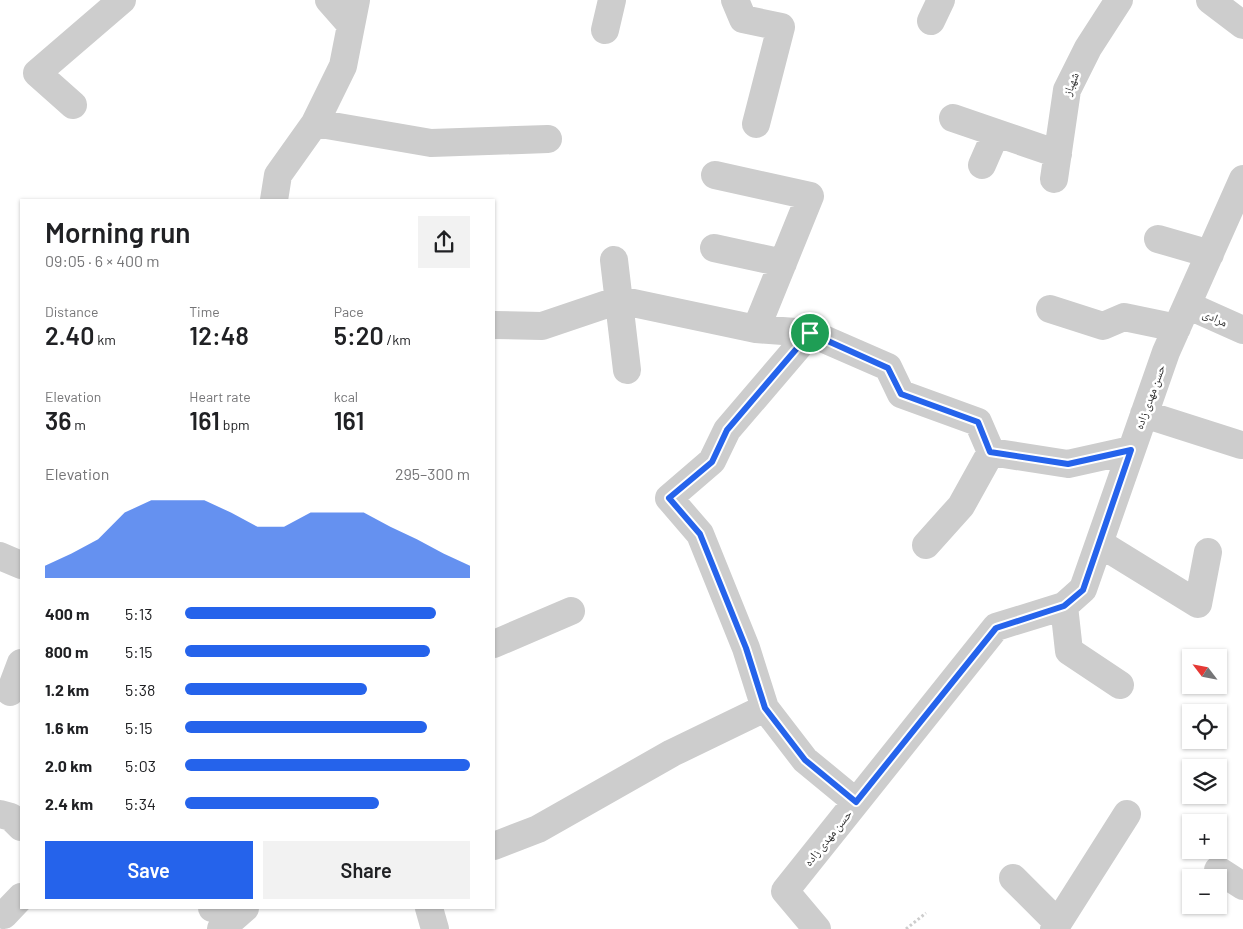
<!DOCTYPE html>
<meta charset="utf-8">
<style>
body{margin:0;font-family:Barlow,"Noto Naskh Arabic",sans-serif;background:#f2f2f2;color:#202124;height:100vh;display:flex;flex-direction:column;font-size:19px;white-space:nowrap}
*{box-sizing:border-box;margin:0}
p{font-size:16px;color:#757577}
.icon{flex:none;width:28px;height:28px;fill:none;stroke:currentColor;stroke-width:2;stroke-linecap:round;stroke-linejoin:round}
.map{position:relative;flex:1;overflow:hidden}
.drawer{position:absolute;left:20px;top:199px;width:475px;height:710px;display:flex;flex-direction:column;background:#fff;border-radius:0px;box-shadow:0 1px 4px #0004}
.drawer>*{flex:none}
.needle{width:32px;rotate:302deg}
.buttons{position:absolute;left:1182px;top:649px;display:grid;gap:10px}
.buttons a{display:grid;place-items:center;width:45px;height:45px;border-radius:0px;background:#fff;box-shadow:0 1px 4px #0004;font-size:25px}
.pin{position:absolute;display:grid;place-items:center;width:42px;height:42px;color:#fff;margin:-21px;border:2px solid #fff;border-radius:50%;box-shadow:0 1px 5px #0007}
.round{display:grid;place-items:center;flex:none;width:52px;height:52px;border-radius:0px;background:#f2f2f2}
.overview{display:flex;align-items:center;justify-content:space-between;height:85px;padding:0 25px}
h1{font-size:28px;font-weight:600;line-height:38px}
.stats{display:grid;grid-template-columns:repeat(3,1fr);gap:8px;height:85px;padding:5px 25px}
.stats div{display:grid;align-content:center}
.stats b{font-size:25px;font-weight:600}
.stats small{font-size:14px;font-weight:400}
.stats p{font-size:14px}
.chart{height:140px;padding:10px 25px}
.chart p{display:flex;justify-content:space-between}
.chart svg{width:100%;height:90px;margin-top:5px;fill:#2563eb;opacity:.7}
.button{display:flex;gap:10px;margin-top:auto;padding:10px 25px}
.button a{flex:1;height:58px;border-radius:0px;background:#2563eb;color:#fff;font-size:20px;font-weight:600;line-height:58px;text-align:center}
.button a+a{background:#f2f2f2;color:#202124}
ul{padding:0 25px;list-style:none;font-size:16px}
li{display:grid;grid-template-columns:80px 60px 1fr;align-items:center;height:38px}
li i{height:12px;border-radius:6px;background:#2563eb}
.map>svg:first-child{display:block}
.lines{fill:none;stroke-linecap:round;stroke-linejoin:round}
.path{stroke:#cdcdcd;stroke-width:3;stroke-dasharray:2.5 2.5;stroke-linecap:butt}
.minor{stroke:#cdcdcd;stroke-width:28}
.route-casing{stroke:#fff;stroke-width:10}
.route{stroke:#2563eb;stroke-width:6}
.labels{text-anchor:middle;stroke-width:5;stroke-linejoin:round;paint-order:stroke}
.street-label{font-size:12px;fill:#303030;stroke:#fff}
</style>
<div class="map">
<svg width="1243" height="929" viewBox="0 0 1243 929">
<rect width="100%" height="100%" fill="#fff"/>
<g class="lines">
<path class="path" d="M 906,929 L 926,913"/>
<path class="minor" d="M 329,0 L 351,25
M 735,0 L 743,19 L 781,27 L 756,124
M 1210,0 L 1243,25
M 931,21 L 941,0
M 605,30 L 612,0
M 73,105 L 37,73 L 122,0
M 953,118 L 1058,154
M 315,123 L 431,143 L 548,139
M 982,165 L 996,133
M 715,175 L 810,196 L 756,329
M 1054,179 L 1067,90 L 1088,48 L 1119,0
M 274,200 L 278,175 L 315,123 L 343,66 L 356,0
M 1158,239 L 1210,254
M 714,248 L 783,263
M 614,260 L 627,370
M 1187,305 L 1243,330
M 1050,309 L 1103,326 L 1124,317 L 1177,328
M 494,325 L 542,326 L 619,300 L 756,329 L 810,333 L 888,367 L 901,394 L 978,422 L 991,452 L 961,506 L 926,545
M 810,333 L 727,430 L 712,461 L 669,498 L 700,534 L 746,648 L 765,708 L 805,760 L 856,802
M 1144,414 L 1241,445
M 991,452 L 1068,464 L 1131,450
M 1099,543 L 1198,604 L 1208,552
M 0,556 L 21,565
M 1064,606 L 1069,651 L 1120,685
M 494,644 L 571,611
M 10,692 L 21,663
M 0,814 L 11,817 L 21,827
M 494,846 L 538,829 L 672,753 L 765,708
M 1218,870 L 1243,886
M 1013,878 L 1058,923
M 212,908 L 239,913
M 429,908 L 435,929
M 4,915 L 21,897
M 221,929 L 245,908
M 817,929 L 785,891 L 996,627 L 1064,606 L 1083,589 L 1166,352 L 1243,179
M 1054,929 L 1127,814"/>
</g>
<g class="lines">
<g class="route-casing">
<path id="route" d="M 810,333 L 888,368 L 901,394 L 978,422 L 990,452 L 1068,464 L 1131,450 L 1083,590 L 1064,606 L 996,628 L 856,802 L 805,760 L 765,708 L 746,648 L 700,534 L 669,498 L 712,462 L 727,430 Z"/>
</g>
<use href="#route" class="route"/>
</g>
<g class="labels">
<g class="street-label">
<text transform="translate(1071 84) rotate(-69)" y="4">شهباز</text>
<text transform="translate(1215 318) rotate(24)" y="4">مرادی</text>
<text transform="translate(1150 397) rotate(-70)" y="4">حسن مهدی زاده</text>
<text transform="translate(828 838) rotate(-51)" y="4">حسن مهدی زاده</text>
</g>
</g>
</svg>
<div class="buttons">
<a><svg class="needle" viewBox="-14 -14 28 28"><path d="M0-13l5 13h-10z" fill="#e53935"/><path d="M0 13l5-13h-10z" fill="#757577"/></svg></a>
<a><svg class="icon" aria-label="locate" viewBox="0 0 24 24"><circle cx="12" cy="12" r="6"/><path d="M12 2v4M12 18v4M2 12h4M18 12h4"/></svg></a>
<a><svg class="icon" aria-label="layers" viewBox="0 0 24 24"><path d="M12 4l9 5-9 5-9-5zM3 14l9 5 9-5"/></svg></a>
<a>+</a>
<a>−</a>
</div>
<div class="pin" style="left:810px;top:333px;background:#1e9e55"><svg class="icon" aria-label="arrive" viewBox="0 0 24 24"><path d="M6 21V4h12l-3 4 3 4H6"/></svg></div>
<section class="drawer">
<div class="overview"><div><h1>Morning run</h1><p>09:05 · 6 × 400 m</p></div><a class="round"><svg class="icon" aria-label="share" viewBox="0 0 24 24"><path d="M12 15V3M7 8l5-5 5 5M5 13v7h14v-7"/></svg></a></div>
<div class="stats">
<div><p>Distance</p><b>2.40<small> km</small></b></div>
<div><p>Time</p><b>12:48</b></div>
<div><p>Pace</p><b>5:20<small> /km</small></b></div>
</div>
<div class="stats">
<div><p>Elevation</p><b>36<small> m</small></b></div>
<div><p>Heart rate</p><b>161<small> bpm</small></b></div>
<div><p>kcal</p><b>161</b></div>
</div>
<div class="chart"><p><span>Elevation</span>295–300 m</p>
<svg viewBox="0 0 160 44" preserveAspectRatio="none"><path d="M0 44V38L10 32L20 25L30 12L40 6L50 6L60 6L70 12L80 19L90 19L100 12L110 12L120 12L130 19L140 25L150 32L160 38V44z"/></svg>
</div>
<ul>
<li><b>400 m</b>5:13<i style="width:88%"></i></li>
<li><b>800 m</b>5:15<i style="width:86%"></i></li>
<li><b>1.2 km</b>5:38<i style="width:64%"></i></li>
<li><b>1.6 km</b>5:15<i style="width:85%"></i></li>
<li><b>2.0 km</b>5:03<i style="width:100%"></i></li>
<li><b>2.4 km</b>5:34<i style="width:68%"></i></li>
</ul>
<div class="button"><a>Save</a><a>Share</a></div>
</section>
</div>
